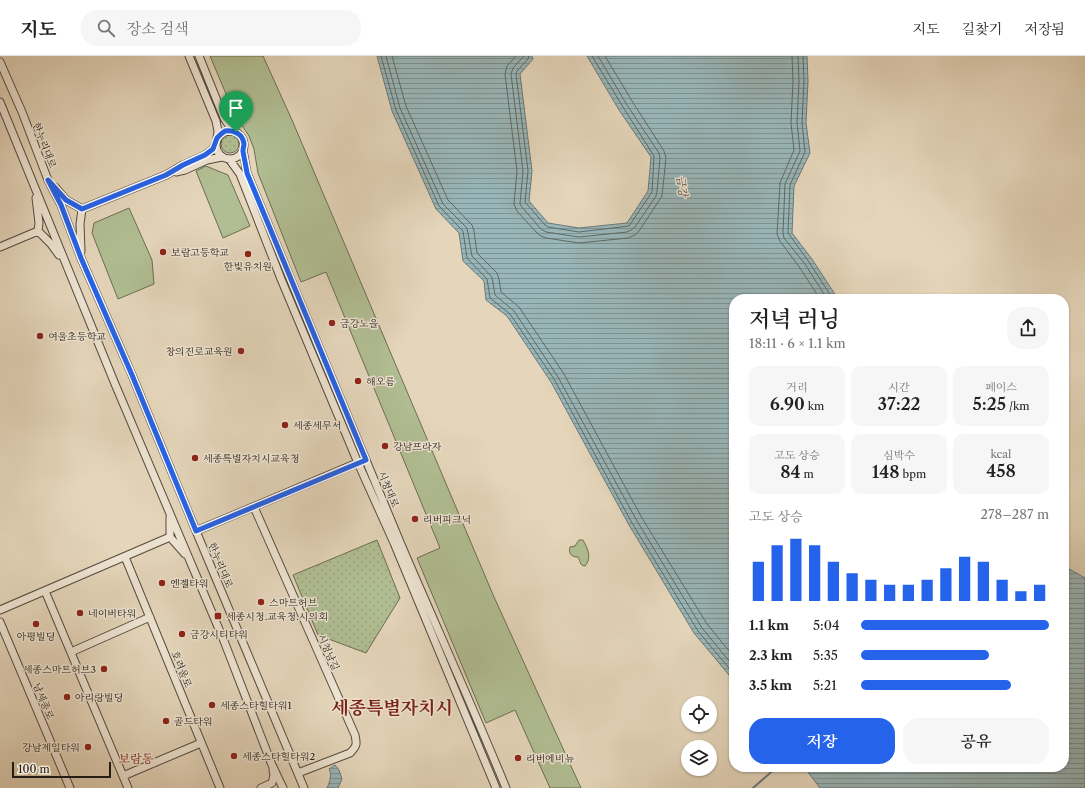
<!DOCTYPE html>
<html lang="ko">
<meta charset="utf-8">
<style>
body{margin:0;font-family:"Libre Caslon Text","Noto Serif KR",serif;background:#f6f6f6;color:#222;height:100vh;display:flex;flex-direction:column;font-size:15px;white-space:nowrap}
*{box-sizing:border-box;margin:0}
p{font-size:13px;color:#767676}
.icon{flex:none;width:22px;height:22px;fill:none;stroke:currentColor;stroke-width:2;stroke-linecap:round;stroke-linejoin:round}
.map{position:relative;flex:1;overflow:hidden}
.drawer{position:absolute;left:729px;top:238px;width:340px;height:478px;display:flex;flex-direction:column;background:#fff;border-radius:16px;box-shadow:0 1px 3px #0004}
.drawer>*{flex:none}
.controls{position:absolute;left:681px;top:640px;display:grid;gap:8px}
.controls a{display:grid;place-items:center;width:36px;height:36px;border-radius:50%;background:#fff;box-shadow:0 1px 3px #0004;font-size:20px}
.scale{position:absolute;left:12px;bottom:10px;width:99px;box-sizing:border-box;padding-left:4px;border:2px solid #251d13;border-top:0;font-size:11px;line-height:14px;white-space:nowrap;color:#251d13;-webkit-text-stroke:3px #eee4d3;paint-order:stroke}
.pin{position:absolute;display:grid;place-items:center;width:34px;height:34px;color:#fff;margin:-41px -17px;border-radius:50% 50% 50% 0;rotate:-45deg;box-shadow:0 0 4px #0007}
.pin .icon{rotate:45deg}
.round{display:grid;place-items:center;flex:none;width:42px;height:42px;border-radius:16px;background:#f6f6f6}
.summary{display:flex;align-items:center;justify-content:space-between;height:68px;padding:0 20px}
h1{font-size:22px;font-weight:600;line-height:30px}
.metrics{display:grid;grid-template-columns:repeat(3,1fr);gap:6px;height:68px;padding:4px 20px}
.metrics div{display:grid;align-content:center;border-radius:10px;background:#f6f6f6;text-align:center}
.metrics b{font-size:17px;font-weight:600}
.metrics small{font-size:11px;font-weight:400}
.metrics p{font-size:11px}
.chart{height:112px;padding:8px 20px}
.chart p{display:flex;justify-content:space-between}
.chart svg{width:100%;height:72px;margin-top:4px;stroke:#2563eb;stroke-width:6}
.button{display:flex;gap:8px;margin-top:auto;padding:8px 20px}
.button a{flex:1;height:46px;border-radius:16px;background:#2563eb;color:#fff;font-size:16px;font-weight:600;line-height:46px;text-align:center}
.button a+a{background:#f6f6f6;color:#222}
ul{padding:0 20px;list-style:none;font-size:13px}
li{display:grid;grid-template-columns:64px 48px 1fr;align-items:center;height:30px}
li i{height:10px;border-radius:5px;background:#2563eb}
header{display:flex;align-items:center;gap:24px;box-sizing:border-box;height:56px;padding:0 20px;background:#fff;border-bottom:1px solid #e0e0e0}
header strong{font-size:19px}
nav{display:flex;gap:22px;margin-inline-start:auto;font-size:14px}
.search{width:280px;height:36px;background:#f6f6f6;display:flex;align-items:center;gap:10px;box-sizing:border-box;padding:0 14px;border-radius:16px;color:#767676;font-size:15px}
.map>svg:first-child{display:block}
.grass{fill:url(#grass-dots);stroke:#6b6e53}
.park{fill:#b1be93;stroke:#6b6e53}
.water{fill:url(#water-rules);stroke:#6b7977}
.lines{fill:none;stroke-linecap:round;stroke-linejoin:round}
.shore{stroke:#5f6a66;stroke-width:1}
.stream{stroke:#6b7977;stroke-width:2}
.minor-casing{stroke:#554b3d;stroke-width:9}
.minor{stroke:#eee4d3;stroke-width:7}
.route-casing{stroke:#fff;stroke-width:8}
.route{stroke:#2563eb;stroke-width:5}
.poi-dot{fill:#8f2418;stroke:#eee4d3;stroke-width:1.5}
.labels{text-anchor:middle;stroke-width:3;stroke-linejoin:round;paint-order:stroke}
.street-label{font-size:10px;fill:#251d13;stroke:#eee4d3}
.poi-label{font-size:10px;fill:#251d13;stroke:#eee4d3;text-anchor:start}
.water-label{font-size:11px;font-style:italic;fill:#484b45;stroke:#eee4d3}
.quarter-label{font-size:12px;fill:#7a1f14;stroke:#eee4d3}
.town-label{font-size:18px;font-weight:bold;fill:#7a1f14;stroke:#eee4d3}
</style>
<header>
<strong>지도</strong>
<div class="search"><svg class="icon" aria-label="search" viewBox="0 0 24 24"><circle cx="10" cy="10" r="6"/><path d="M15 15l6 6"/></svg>장소 검색</div>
<nav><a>지도</a><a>길찾기</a><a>저장됨</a></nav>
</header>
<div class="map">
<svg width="1085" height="732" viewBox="0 0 1085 732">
<defs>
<pattern id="grass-dots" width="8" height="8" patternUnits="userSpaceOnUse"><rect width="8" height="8" fill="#b1be93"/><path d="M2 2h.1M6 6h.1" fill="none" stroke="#98a37e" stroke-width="1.8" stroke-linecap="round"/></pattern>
<pattern id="water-rules" width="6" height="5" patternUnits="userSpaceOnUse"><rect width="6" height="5" fill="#99b7ba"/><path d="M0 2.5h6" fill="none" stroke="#7d9496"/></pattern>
</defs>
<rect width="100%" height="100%" fill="#e5d6bb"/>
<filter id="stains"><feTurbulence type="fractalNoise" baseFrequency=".005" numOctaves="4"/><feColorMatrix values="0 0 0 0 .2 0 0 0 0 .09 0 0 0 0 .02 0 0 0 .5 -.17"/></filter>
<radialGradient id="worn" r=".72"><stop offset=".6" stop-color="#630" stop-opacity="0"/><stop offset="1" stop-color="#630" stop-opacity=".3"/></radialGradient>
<path class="grass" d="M221 88a9 9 0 1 1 18 0a9 9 0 1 1-18 0Z
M 377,484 L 400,542 L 366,597 L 318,579 L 293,519 Z"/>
<path class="park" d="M 210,0 L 263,0 L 292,64 L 494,541 L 581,732 L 550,732 L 515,654 L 486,667 L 417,502 L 440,492 L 326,216 L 301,226 L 258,117 L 254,93 L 249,80 L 241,68 L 229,45 Z
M 206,110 L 228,119 L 250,170 L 223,182 L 196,115 Z
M 129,152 L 152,204 L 154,228 L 118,243 L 92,177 L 94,167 Z
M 579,484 L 583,484 C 588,493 592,502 585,510 C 579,509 581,506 578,501 C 572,501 568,498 570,491 L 575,490 Z"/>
<path class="water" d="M 377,0 L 532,0 L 533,3 L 520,18 L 532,115 L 529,145 L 548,167 L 579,172 L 627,167 L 648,135 L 651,101 L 619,54 L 587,0 L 807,0 L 808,25 L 806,67 L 810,97 L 794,130 L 792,177 L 812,203 L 838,243 L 734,243 L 734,625 L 694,577 L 629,469 L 551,326 L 507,260 L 486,244 L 484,225 L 463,205 L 459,177 L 436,153 L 392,55 Z
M 1064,510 L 1085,522 L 1085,732 L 820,732 L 804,711 L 1064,711 Z
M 335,709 L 339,714 L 342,723 L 338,732 L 327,732 C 330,725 332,719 329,713 Z"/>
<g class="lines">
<path class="shore" d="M 381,0 L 396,54 L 439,150 L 463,175 L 467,202 L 487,223 L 490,242 L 510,258 L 554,323 L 632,467 L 698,575 L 734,618
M 386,0 L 400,52 L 443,148 L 467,172 L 472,200 L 492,221 L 495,239 L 514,255 L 558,321 L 637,465 L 702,572 L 734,611
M 392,0 L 406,50 L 448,144 L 472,169 L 474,175 L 477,197 L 497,217 L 499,223 L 501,236 L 519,251 L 564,318 L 642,462 L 707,568 L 734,601
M 516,0 L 507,10 L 505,18 L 517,115 L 514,148 L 517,155 L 537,177 L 541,180 L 546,182 L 579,187 L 628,182 L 635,179 L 639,175 L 662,140 L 666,102 L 664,95 L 632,45 L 605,0
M 524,0 L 513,12 L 511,18 L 523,115 L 520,148 L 522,151 L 541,173 L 546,176 L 579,181 L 627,176 L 631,174 L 635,171 L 656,140 L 657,136 L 660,102 L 659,97 L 627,49 L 598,0
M 529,0 L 528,3 L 517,15 L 516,18 L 528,115 L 525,146 L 545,169 L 548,171 L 579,176 L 629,170 L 652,136 L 654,100 L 623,51 L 592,0
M 792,0 L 793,25 L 791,67 L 794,94 L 780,127 L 777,178 L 780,185 L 800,212 L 820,243
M 798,0 L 799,25 L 797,67 L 800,95 L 785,128 L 783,177 L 784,182 L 805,208 L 827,243
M 803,0 L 804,25 L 802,67 L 805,96 L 790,129 L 788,177 L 809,206 L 833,243"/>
<path class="stream" d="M 753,732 L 777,711"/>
<g class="minor-casing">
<path id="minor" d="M 189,0 L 216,65 L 218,75 L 217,82
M 199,0 L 224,62 L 230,71 L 236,76
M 0,6 L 22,56 L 48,124 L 61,149 L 81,202 L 132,319 L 196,475 L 304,732
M 0,46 L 115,328 L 224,585 L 272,709 L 283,732
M216 89a14 14 0 1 1 28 0a14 14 0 1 1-28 0Z
M 243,94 L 247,117 C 298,240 348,363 400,486 C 435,568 472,649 506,732
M 229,103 L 240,118 L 281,223 L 358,407 L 394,487 L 496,732
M 176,116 L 185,114 L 207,104 L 222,101
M 55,131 L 66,144 L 82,153
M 36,142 L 39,167 L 38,175
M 82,153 L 166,119 L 183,109 L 205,99 L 213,93 L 216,87
M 38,175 L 51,188 L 59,199
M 0,191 L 38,175
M 81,195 L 80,168 L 82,153
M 254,451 L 355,679 C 357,688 357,690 350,697 L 298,717
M 170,461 L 170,481 L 185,498
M 196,475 L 362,405
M 125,501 L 220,732
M 45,535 L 128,732
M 0,554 L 170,481
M 0,566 L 70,732
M 71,596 L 150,561
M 123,720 L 201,687
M 272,727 L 274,719 L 273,714
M 261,732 L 272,727"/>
</g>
<use href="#minor" class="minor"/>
</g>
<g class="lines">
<g class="route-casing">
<path id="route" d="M 225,75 C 234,74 243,78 244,88 C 244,90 243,92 243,95 C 244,102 246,110 247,117 L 366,404 L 196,475 L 132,319 L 81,202 L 61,149 L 48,124 L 66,144 L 82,153 L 166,119 L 183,109 L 205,99 L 213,93 L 217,82 L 221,78 Z"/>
</g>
<use href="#route" class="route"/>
</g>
<g class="poi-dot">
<circle cx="163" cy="196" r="4"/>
<circle cx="248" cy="198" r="4"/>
<circle cx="332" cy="267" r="4"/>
<circle cx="40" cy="280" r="4"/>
<circle cx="241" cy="295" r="4"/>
<circle cx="358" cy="325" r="4"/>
<circle cx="285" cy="369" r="4"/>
<circle cx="385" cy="390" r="4"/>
<circle cx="195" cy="402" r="4"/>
<circle cx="415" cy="463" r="4"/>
<circle cx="162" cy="527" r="4"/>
<circle cx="261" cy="546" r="4"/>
<circle cx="80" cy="557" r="4"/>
<rect x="214" y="556" width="8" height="8" rx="2"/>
<circle cx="36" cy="568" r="4"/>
<circle cx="182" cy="578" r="4"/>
<circle cx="104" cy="613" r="4"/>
<circle cx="67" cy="641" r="4"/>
<circle cx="212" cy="649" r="4"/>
<circle cx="166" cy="665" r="4"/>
<circle cx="88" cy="691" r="4"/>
<circle cx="234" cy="700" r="4"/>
<circle cx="518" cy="702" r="4"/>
</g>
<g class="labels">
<g class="street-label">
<text transform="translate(45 89) rotate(69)" y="4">한누리대로</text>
<text transform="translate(389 433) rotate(67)" y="4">시청대로</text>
<text transform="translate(221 509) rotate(67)" y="4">한누리대로</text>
<text transform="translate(329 596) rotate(66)" y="4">시청남길</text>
<text transform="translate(182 613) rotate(68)" y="4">호려울로</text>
<text transform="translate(44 645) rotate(67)" y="4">남세종로</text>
</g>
<g class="poi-label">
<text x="171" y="200">보람고등학교</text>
<text x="248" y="214" text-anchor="middle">한빛유치원</text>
<text x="340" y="271">금강노을</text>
<text x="48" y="284">여울초등학교</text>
<text x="233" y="299" text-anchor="end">창의진로교육원</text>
<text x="366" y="329">해오름</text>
<text x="293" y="373">세종세무서</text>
<text x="393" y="394">강남프라자</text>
<text x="203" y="406">세종특별자치시교육청</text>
<text x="423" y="467">리버피크닉</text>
<text x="170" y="531">엔젤타워</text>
<text x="269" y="550">스마트허브</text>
<text x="88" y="561">네이버타워</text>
<text x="226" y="564">세종시청.교육청.시의회</text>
<text x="190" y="582">금강시티타워</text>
<text x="36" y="584" text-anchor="middle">아평빌딩</text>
<text x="96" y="617" text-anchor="end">세종스마트허브3</text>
<text x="75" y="645">아리랑빌딩</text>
<text x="220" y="653">세종스타힐타워1</text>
<text x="174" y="669">골드타워</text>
<text x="80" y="695" text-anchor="end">강남제일타워</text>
<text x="242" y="704">세종스타힐타워2</text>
<text x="526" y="706">리버에비뉴</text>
</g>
<g class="water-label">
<text transform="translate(682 130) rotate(81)" y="4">금강</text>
</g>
<g class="quarter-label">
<text x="136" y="707">보람동</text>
</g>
<g class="town-label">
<text x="392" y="658">세종특별자치시</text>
</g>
</g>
<rect width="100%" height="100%" filter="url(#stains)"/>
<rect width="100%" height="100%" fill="url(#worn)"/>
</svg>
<div class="controls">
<a><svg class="icon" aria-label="locate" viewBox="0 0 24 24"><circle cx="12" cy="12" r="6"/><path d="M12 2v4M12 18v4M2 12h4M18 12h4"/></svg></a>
<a><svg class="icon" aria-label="layers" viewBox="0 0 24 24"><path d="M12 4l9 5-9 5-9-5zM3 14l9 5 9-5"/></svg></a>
</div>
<div class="scale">100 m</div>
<div class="pin" style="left:236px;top:76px;background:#1e9e55"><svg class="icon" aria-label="arrive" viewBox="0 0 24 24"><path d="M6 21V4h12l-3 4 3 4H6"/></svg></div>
<section class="drawer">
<div class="summary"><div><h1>저녁 러닝</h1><p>18:11 · 6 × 1.1 km</p></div><a class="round"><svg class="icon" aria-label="share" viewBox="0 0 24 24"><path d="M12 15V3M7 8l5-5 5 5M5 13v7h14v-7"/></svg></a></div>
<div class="metrics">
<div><p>거리</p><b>6.90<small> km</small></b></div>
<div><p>시간</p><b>37:22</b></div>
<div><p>페이스</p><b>5:25<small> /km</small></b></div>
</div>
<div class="metrics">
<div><p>고도 상승</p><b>84<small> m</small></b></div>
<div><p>심박수</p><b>148<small> bpm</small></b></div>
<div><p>kcal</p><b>458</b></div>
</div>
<div class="chart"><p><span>고도 상승</span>278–287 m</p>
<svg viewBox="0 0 160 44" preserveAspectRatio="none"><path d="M5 44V20M15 44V10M25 44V6M35 44V10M45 44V20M55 44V27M65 44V31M75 44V34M85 44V34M95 44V31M105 44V24M115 44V17M125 44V20M135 44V31M145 44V38M155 44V34"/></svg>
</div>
<ul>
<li><b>1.1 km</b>5:04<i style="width:100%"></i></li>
<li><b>2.3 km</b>5:35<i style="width:68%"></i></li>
<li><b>3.5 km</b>5:21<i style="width:80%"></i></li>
</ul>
<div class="button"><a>저장</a><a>공유</a></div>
</section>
</div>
